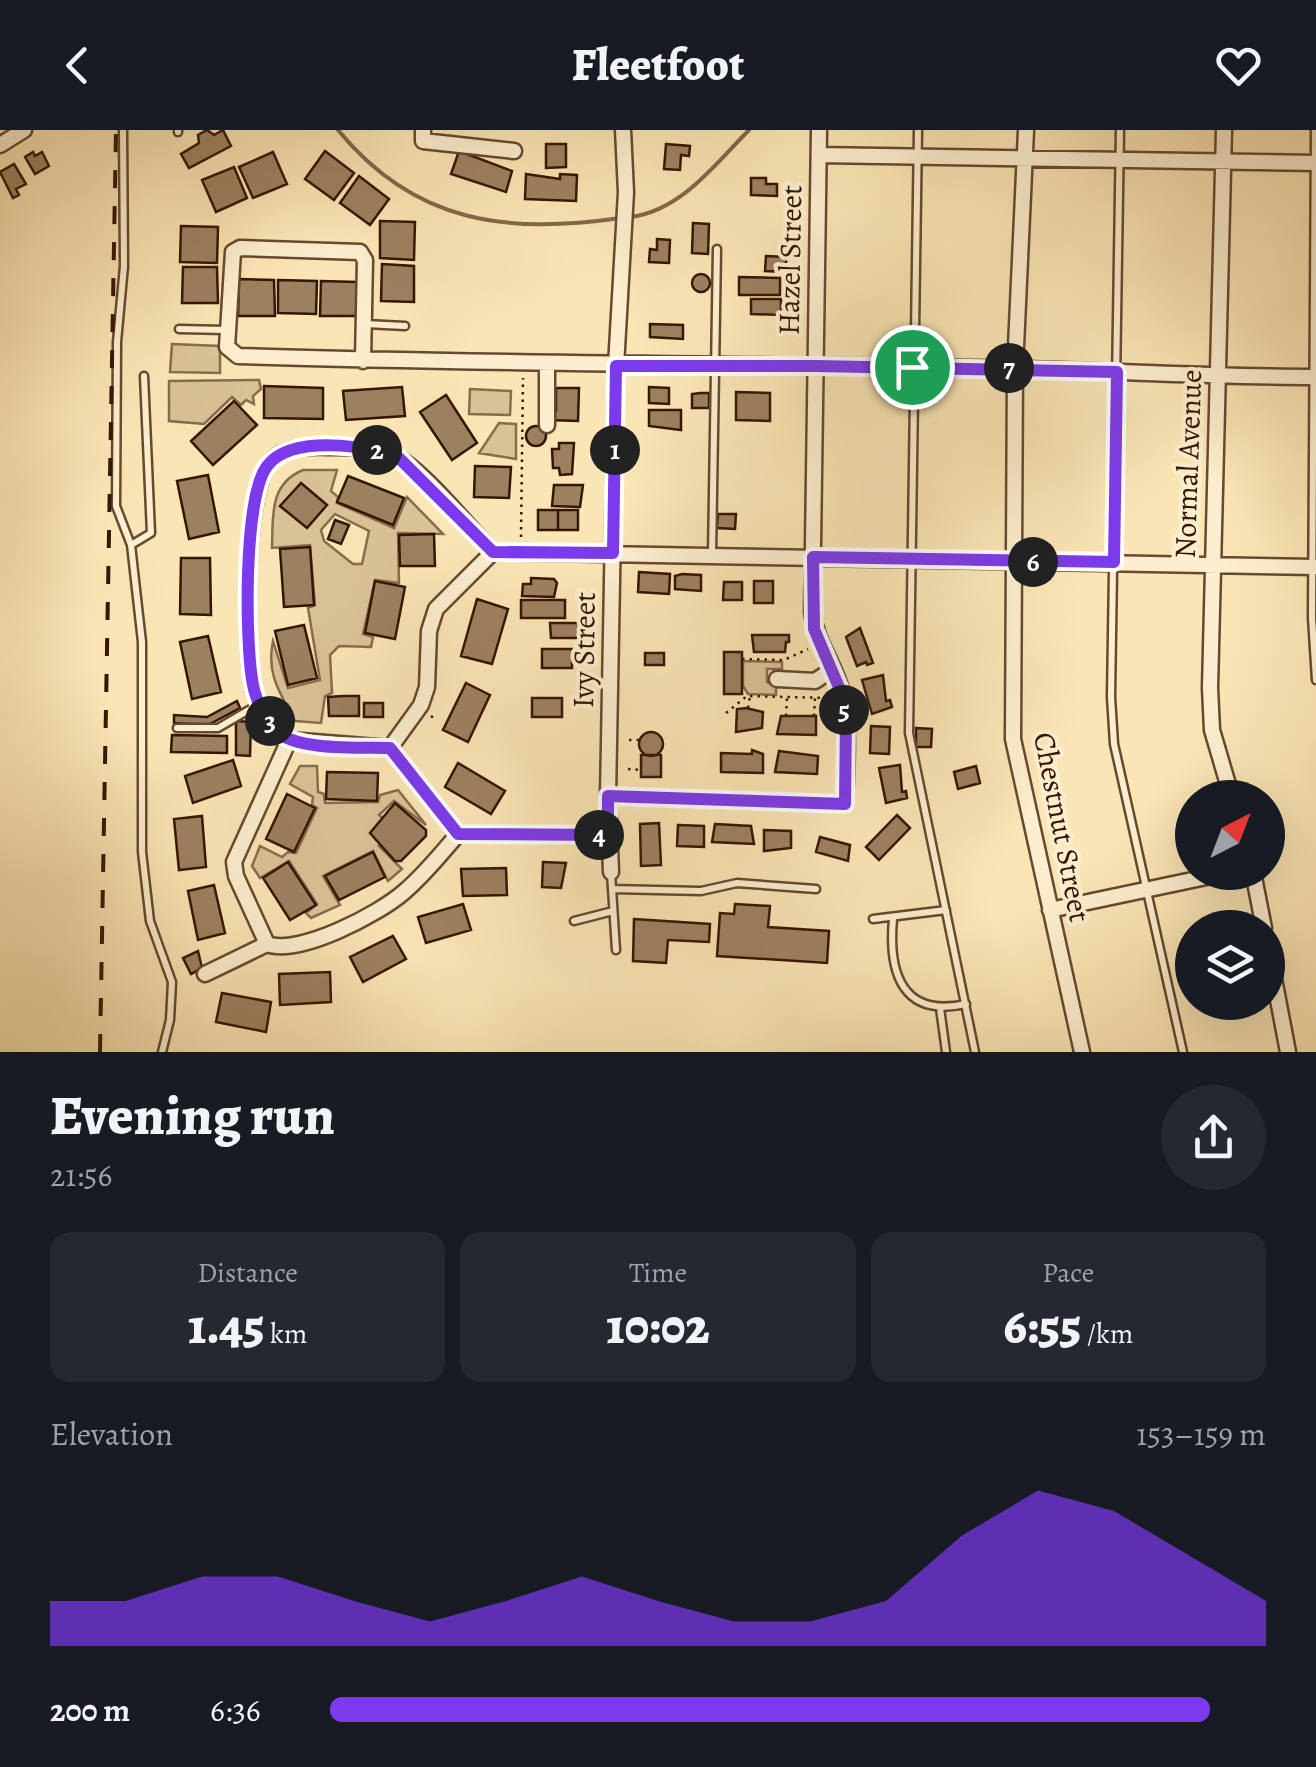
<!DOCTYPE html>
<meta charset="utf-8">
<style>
body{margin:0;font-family:Alegreya,serif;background:#242831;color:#f1f3f6;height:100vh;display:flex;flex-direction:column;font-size:38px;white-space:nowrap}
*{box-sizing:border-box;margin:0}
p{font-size:32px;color:#9ea1a6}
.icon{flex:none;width:55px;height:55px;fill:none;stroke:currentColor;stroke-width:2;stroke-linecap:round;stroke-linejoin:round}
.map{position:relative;height:922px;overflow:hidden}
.panel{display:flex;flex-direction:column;background:#171b24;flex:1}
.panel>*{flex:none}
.needle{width:65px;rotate:42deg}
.fabs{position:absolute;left:1175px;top:650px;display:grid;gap:20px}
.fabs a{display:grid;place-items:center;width:110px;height:110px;border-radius:50%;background:#171b24;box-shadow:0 10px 40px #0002;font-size:50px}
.pin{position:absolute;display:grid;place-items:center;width:85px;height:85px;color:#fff;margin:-42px;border:5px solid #fff;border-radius:50%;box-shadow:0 2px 10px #0007}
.km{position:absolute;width:50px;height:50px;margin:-25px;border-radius:50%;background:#222;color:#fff;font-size:28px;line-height:50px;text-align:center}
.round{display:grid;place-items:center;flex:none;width:105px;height:105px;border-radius:52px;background:#242831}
.headline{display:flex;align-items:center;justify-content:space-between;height:170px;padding:0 50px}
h1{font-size:55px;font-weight:800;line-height:75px}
.metrics{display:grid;grid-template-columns:repeat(3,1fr);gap:15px;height:170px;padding:10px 50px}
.metrics div{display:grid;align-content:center;border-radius:20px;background:#242831;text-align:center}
.metrics b{font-size:50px;font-weight:800}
.metrics small{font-size:28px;font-weight:400}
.metrics p{font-size:28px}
.chart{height:280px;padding:20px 50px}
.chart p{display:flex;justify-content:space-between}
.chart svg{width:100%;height:180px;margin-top:10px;fill:#7c3aed;opacity:.7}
ul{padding:0 50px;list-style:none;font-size:32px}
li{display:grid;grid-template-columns:160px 120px 1fr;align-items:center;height:75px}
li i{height:25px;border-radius:12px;background:#7c3aed}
header{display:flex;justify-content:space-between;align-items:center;height:130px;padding:0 50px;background:#171b24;font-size:45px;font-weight:800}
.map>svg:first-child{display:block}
.green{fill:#d9c296;stroke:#886c4e;stroke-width:2.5;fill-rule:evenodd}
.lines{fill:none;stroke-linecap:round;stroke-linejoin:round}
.stream{stroke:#83674a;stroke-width:4}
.building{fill:#9c8160;stroke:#361505;stroke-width:2.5}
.service-casing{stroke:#674931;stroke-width:11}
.minor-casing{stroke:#674931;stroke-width:19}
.path{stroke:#361505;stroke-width:2.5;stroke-dasharray:2.5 5;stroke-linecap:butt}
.service{stroke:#fceece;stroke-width:6}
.minor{stroke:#fceece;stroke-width:14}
.rail{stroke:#361505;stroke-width:4;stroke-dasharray:18 18;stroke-linecap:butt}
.route-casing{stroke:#fff;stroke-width:20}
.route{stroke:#7c3aed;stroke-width:12}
.labels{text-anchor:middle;stroke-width:8;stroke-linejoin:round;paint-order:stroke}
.street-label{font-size:30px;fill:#361505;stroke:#fceece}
</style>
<header><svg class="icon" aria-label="back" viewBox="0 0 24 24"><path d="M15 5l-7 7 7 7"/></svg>Fleetfoot<svg class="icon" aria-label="heart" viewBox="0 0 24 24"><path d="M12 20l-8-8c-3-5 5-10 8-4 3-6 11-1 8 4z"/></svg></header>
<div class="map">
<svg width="1316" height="922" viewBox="0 0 1316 922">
<rect width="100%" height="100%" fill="#fae5b4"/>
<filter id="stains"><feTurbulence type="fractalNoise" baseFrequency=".002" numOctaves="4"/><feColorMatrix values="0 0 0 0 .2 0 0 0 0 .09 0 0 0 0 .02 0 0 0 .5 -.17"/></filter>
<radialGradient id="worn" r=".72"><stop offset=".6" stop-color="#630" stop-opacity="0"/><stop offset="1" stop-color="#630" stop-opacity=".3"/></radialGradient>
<path class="green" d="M 172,214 L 220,216 L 220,243 L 170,242 Z
M 259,250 L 261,259 L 253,266 L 254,274 L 246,270 L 241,275 L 232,267 L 204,294 L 169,291 L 169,251 Z
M 470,259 L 511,261 L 510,285 L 469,284 Z
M 499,293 L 516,294 L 516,329 L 479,323 Z
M 303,340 L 337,340 L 331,361 L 338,367 L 337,373 L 394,398 L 407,367 L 443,404 L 398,403 L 399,453 L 375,450 L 363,504 L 373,507 L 371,517 L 339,516 L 330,525 L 332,563 L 325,566 L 321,593 L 295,591 C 280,563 266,544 273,511 L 288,558 L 320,550 L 308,478 L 315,475 L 310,415 L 272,418 C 273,386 269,354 303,340 ZM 335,384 L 369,401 L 362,434 L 353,434 L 324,411 L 321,400 Z
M 743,531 L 782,532 L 782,539 L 767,539 L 767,552 L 776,557 L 776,565 L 748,564 L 743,556 Z
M 300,636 L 317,636 L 318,662 L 324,664 L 325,673 L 378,672 L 380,665 L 398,660 L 426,695 L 394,671 L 379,685 L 384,689 L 384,715 L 379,716 L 402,739 L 388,751 L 373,721 L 323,746 L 340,775 L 311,788 L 306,783 L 317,774 L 289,731 L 260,748 L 252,736 L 260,716 L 282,727 L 288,722 L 296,723 L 317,678 L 312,675 L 313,667 L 290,654 Z"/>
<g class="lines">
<path class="stream" d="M 338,0 C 415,94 507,104 621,88
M 631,87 C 682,80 715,34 749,0"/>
</g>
<path class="building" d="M 207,0 L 214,5 L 223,0 L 231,16 L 189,38 L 181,24 L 199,13 L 198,5 Z
M 546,14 L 566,14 L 566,37 L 546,38 Z
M 666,14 L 690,16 L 689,26 L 681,25 L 680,40 L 664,39 Z
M 325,21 L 354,43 L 334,70 L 305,49 Z
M 459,21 L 512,41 L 506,62 L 451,44 Z
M 33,22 L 35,26 L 42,22 L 49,36 L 35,44 L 25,27 Z
M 273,22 L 287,54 L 253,68 L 239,37 Z
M 14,34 L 26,54 L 16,59 L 19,65 L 13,68 L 0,42 Z
M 234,37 L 247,68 L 216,82 L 202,50 Z
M 526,44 L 560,49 L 560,44 L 577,45 L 576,71 L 525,69 Z
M 359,46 L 389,69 L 370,95 L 340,73 Z
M 751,48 L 766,48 L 766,54 L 777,54 L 777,66 L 751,65 Z
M 380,91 L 415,92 L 414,130 L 380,128 Z
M 693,93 L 709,94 L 708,124 L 692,123 Z
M 181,96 L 218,97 L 217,133 L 180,132 Z
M 657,109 L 670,110 L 669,133 L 649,132 L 650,119 L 657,120 Z
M 766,126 L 787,127 L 784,142 L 765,141 Z
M 382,134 L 414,136 L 414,172 L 381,171 Z
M 183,137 L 217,137 L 218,173 L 182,173 Z
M692 153a9 9 0 1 1 18 0a9 9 0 1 1-18 0Z
M 739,147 L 780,148 L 780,165 L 739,165 Z
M 239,149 L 274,150 L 275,186 L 238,186 Z
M 278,150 L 317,151 L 316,184 L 278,183 Z
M 321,151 L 357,152 L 356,186 L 320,186 Z
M 751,169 L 781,169 L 781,185 L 751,184 Z
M 650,194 L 683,195 L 683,209 L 650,207 Z
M 264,256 L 323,258 L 323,289 L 264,288 Z
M 402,257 L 405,286 L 346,290 L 343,261 Z
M 649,257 L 669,258 L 669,274 L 649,273 Z
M 556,258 L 579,258 L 578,291 L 549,290 L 549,281 L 556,281 Z
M 736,262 L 770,263 L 770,291 L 736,290 Z
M 700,263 L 709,263 L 709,278 L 692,278 L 692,264 Z
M 446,265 L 477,313 L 452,330 L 420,282 Z
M 234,271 L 257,295 L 213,335 L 191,311 Z
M 649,280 L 681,280 L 681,300 L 649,296 Z
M526 306a10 10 0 1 1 20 0a10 10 0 1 1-20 0Z
M 559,313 L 574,313 L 572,344 L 560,345 L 559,338 L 553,338 L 552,319 L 559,319 Z
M 475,336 L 511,337 L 509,368 L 474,367 Z
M 208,345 L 219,402 L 189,409 L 177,351 Z
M 348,346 L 404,368 L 393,395 L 337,372 Z
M 301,353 L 327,375 L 307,398 L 280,376 Z
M 554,355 L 583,355 L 580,377 L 552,376 Z
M 538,380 L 558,380 L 558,400 L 538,400 Z
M 558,380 L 578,380 L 578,400 L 558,400 Z
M 718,384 L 736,384 L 735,399 L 717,398 Z
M 335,390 L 349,395 L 341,414 L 328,409 Z
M 434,404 L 435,436 L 400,436 L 399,405 Z
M 310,417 L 314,475 L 284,477 L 280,419 Z
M 181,428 L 210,428 L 211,485 L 180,484 Z
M 639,442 L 670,444 L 669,464 L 638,462 Z
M 682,444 L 701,445 L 701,461 L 675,459 L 675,446 Z
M 531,448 L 554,449 L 557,453 L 554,467 L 522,466 L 523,454 L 531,454 Z
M 375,451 L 405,457 L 395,509 L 365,503 Z
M 754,451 L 773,451 L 773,473 L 754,473 Z
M 724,452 L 742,452 L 742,470 L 723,470 Z
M 477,469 L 508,479 L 492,534 L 461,526 Z
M 521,470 L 565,470 L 565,488 L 521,488 Z
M 550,493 L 580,493 L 581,508 L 551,508 Z
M 304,495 L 317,548 L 288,555 L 275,501 Z
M 860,498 L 873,533 L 867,535 L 866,532 L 857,536 L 846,507 Z
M 752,505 L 789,505 L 789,512 L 786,512 L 785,522 L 754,522 Z
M 208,506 L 221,562 L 192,569 L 180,512 Z
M 542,519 L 572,519 L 572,538 L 542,538 Z
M 724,522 L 742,522 L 742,564 L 724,564 Z
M 645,523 L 664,523 L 664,535 L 645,535 Z
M 883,545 L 886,571 L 890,570 L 892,577 L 872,584 L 862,550 Z
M 466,553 L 490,565 L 468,612 L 443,600 Z
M 343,566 L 359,566 L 359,586 L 329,586 L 328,567 Z
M 532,568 L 562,568 L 562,587 L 532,587 Z
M 237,571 L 240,578 L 208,595 L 174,593 L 174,585 L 207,587 Z
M 364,573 L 383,573 L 383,587 L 364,587 Z
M 746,578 L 763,582 L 762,598 L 736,602 L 737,579 Z
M 781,586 L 816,586 L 816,605 L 777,604 Z
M 236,591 L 251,592 L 250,626 L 236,625 Z
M 871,596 L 890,597 L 889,624 L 870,623 Z
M 916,598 L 932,599 L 931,617 L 916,617 Z
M639 614a12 12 0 1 1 24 0a12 12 0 1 1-24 0Z
M 172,605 L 227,606 L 227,623 L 171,622 Z
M 752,620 L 763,624 L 763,643 L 721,642 L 721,623 L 752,624 Z
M 779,621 L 818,626 L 817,644 L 775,642 Z
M 641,625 L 661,625 L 661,647 L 641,647 Z
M 233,630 L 241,656 L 193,673 L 185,646 Z
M 458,633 L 505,661 L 491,684 L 445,657 Z
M 900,635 L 902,662 L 906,661 L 907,668 L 886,673 L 879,638 Z
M 976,636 L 980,653 L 958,659 L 954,642 Z
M 327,642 L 378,643 L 377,671 L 326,669 Z
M 287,664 L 315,678 L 294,722 L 266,709 Z
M 395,673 L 426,700 L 426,706 L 401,731 L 395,731 L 370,703 Z
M 897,685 L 910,698 L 879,730 L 866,717 Z
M 202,686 L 206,737 L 179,740 L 174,689 Z
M 659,693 L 661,735 L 641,736 L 640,694 Z
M 715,694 L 751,696 L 754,714 L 712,712 Z
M 678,695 L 704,696 L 704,717 L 677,716 Z
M 764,700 L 791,701 L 791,718 L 764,721 Z
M 820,707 L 850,715 L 848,731 L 816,722 Z
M 373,722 L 385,747 L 339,770 L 325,746 Z
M 288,732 L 316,775 L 290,790 L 263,748 Z
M 543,732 L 566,733 L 561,758 L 542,757 Z
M 506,738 L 507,765 L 463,766 L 461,739 Z
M 214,755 L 225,803 L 198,810 L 188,761 Z
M 463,774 L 471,800 L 426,813 L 418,787 Z
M 735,774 L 770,776 L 768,797 L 829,801 L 827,833 L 717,826 L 720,783 L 734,784 Z
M 634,789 L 710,794 L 709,812 L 668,810 L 666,833 L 633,831 Z
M 393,806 L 406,829 L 363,852 L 350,827 Z
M 198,821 L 202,838 L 191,844 L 183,828 Z
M 330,842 L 331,872 L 280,875 L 279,844 Z
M 222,863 L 271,872 L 266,902 L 216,892 Z"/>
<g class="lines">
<g class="service-casing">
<path id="service" d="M 123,0 L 124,136 L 117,212 L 116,376 L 131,415
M 918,0 L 909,603 L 975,922
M 1120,0 L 1111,567 L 1114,614 L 1183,922
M 1315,0 L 1312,488 L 1316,550
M 178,2 L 178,0
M 365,194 L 405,196
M 179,199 L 226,200
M 144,246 L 151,403 L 131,415 L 142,512 L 142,722 L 150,791 L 172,852 L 170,890 L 162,922
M 712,424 L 717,119
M 177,598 L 218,598 L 259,574
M 611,743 L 616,820
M 612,759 L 701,761 L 737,753 L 816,759
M 873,789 L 946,780
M 893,789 C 888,844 903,888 966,874
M 574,791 L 613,781
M 940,878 L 946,922"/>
</g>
<g class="minor-casing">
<path id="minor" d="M 423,0 L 423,11 L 514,21
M 1026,0 L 1015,238 L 1013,609 L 1082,922
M 1224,0 L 1210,558 L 1212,600 L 1232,668
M 0,15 L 24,0
M 819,25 L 1316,33
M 363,231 L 365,130 L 360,122 L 240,118 L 233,122 L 227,217 L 238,226 C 483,234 729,234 974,238 C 1088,239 1202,247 1316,247
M 547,236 L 547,295
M 493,422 L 1316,437
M 777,549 L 815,551 L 833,539
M 289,610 C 273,599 260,580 254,561 C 244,523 243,358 271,331 C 288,314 314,317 336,317 C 355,317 377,317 395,326 C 424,341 468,397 493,422
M 390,618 L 421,575 L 427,557 L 429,501 L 436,479 L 493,422
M 608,666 L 845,674 C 846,638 850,599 842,563 C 835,534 816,512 812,482 L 819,0
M 458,704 L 390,618 L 289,610 L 234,732 L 236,746 L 267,814 C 299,826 379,784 404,762 C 424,745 441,724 458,704 L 608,705
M 611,742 L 608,666 L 616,236 L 626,62 L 623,0
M 1253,742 L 1264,798
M 1050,780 L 1230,742
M 1268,817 L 1288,922
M 205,844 L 267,814"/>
</g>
<path class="path" d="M 521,407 L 523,248
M 742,529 L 784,530 L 808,519
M 748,578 L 750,566
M 726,583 L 747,566 L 828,568
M 431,586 L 436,590
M 786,586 L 787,568
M 814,586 L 815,568
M 629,610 L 641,610
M 628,639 L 641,640"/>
<use href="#service" class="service"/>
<use href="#minor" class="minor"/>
<path class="rail" d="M 100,922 L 116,0"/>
</g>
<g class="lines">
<g class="route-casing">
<path id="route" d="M 616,236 L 816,236 L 1117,242 L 1114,432 L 813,427 L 814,499 L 841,562 L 846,590 L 845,674 L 608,666 L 608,705 L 458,704 L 390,618 C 363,617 297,621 278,602 C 266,590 256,571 253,555 C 245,515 243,364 268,335 C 292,305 368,315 399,328 L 493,422 L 613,423 Z"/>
</g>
<use href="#route" class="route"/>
</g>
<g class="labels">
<g class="street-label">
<text transform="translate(790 130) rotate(-89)" y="10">Hazel Street</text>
<text transform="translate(1188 334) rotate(-88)" y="10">Normal Avenue</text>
<text transform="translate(584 520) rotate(-89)" y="10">Ivy Street</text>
<text transform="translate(1062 697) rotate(79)" y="10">Chestnut Street</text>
</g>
</g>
<rect width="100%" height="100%" filter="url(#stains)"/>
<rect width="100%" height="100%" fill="url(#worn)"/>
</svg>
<div class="fabs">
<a><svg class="needle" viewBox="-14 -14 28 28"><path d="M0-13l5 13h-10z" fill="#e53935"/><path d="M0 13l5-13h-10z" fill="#9ea1a6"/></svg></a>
<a><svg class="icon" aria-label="layers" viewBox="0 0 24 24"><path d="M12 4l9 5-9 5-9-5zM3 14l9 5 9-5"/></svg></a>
</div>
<div class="pin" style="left:912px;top:237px;background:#1e9e55"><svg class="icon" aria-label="arrive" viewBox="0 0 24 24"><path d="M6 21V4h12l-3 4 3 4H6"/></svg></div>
<b class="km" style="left:615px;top:320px">1</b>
<b class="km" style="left:377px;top:320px">2</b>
<b class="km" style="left:270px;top:591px">3</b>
<b class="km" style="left:599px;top:705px">4</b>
<b class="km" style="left:844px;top:580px">5</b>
<b class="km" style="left:1033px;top:432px">6</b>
<b class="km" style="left:1009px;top:238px">7</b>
</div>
<section class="panel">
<div class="headline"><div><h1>Evening run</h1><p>21:56</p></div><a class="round"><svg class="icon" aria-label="share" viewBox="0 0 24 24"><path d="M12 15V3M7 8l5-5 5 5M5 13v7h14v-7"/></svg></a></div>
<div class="metrics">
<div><p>Distance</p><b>1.45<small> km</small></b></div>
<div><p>Time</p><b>10:02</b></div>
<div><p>Pace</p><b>6:55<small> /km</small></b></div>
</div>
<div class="chart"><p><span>Elevation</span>153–159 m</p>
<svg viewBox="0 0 160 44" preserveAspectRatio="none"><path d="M0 44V33L10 33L20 27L30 27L40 33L50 38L60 33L70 27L80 33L90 38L100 38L110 33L120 17L130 6L140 11L150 22L160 33V44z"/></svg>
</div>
<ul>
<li><b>200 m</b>6:36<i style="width:94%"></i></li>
</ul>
</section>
